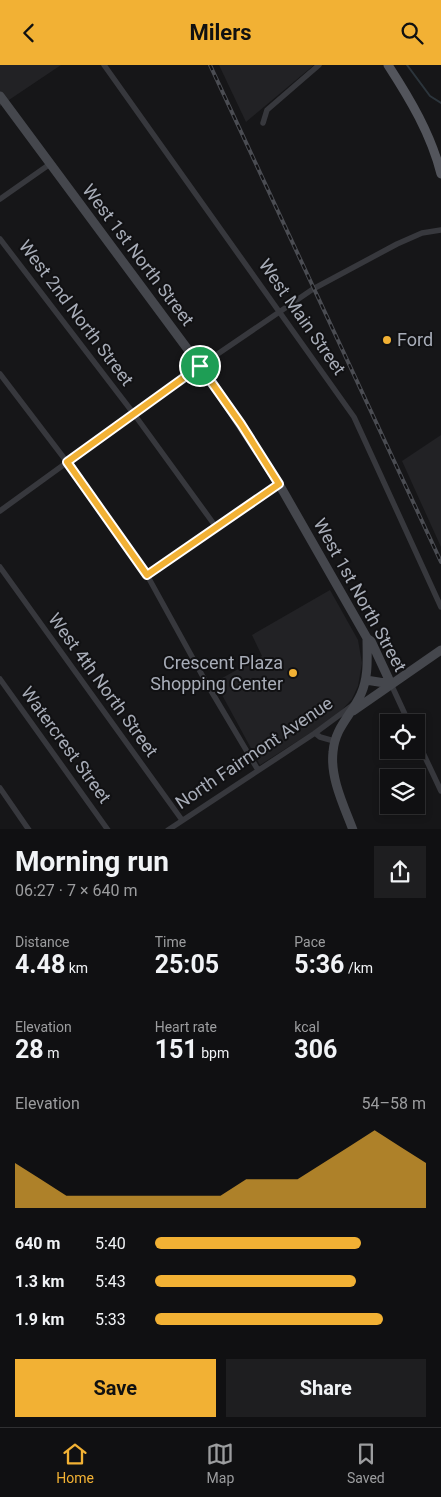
<!DOCTYPE html>
<meta charset="utf-8">
<style>
body{margin:0;font-family:Roboto,sans-serif;background:#1e1e20;color:#f1f3f6;height:100vh;display:flex;flex-direction:column;font-size:19px;white-space:nowrap}
*{box-sizing:border-box;margin:0}
p{font-size:16px;color:#9c9d9f}
.icon{flex:none;width:28px;height:28px;fill:none;stroke:currentColor;stroke-width:2;stroke-linecap:round;stroke-linejoin:round}
.map{position:relative;height:764px;overflow:hidden}
.side{display:flex;flex-direction:column;background:#101012;flex:1}
.side>*{flex:none}
.buttons{position:absolute;left:380px;top:649px;display:grid;gap:10px}
.buttons a{display:grid;place-items:center;width:45px;height:45px;border-radius:0px;background:#101012;box-shadow:0 2px 8px #0003,0 0 0 1px #303032;font-size:25px}
.pin{position:absolute;display:grid;place-items:center;width:42px;height:42px;color:#fff;margin:-21px;border:2px solid #fff;border-radius:50%;box-shadow:0 1px 5px #0007}
.round{display:grid;place-items:center;flex:none;width:52px;height:52px;border-radius:0px;background:#1e1e20}
.headline{display:flex;align-items:center;justify-content:space-between;height:85px;padding:0 15px}
h1{font-size:28px;font-weight:700;line-height:38px}
.figures{display:grid;grid-template-columns:repeat(3,1fr);gap:8px;height:85px;padding:5px 15px}
.figures div{display:grid;align-content:center}
.figures b{font-size:25px;font-weight:700}
.figures small{font-size:14px;font-weight:400}
.figures p{font-size:14px}
.chart{height:140px;padding:10px 15px}
.chart p{display:flex;justify-content:space-between}
.chart svg{width:100%;height:90px;margin-top:5px;fill:#f2b134;opacity:.7}
.primary-button{display:flex;gap:10px;margin-top:auto;padding:10px 15px}
.primary-button a{flex:1;height:58px;border-radius:0px;background:#f2b134;color:#111;font-size:20px;font-weight:700;line-height:58px;text-align:center}
.primary-button a+a{background:#1e1e20;color:#f1f3f6}
ul{padding:0 15px;list-style:none;font-size:16px}
li{display:grid;grid-template-columns:80px 60px 1fr;align-items:center;height:38px}
li i{height:12px;border-radius:6px;background:#f2b134}
header{display:flex;justify-content:space-between;align-items:center;height:65px;padding:0 15px;background:#f2b134;color:#111;font-size:22px;font-weight:700}
.menu{display:flex;justify-content:space-around;align-items:center;height:70px;border-top:1px solid #303032;background:#101012;font-size:14px;color:#9c9d9f}
.menu a{display:grid;justify-items:center;gap:2px}
.menu .current{color:#f2b134}
.map>svg:first-child{display:block}
.built{fill:#222225}
.lines{fill:none;stroke-linecap:round;stroke-linejoin:round}
.stream{stroke:#2c353c;stroke-width:2}
.street{stroke:#37383d;stroke-width:5.5}
.secondary{stroke:#45474d;stroke-width:9}
.primary{stroke:#53555c;stroke-width:9}
.rail-casing{stroke:#4a4c52;stroke-width:4}
.rail{stroke:#111113;stroke-width:2;stroke-dasharray:5.5;stroke-linecap:butt}
.route-casing{stroke:#fff;stroke-width:10}
.route{stroke:#f2b134;stroke-width:6}
.poi-dot{fill:#f2b134;stroke:#111113;stroke-width:2}
.labels{text-anchor:middle;stroke-width:4;stroke-linejoin:round;paint-order:stroke}
.street-label{font-size:18px;fill:#a8adb8;stroke:#111113}
.poi-label{font-size:18px;fill:#a8adb8;stroke:#111113;text-anchor:start}
</style>
<header><svg class="icon" aria-label="back" viewBox="0 0 24 24"><path d="M15 5l-7 7 7 7"/></svg>Milers<svg class="icon" aria-label="search" viewBox="0 0 24 24"><circle cx="10" cy="10" r="6"/><path d="M15 15l6 6"/></svg></header>
<div class="map">
<svg width="441" height="765" viewBox="0 0 441 765">
<rect width="100%" height="100%" fill="#161618"/>
<path class="built" d="M 0,0 L 61,0 L 0,41 Z
M 219,0 L 314,0 L 246,57 Z
M 441,370 L 441,482 L 402,396 Z
M 330,525 L 358,575 L 362,598 L 358,621 L 352,634 L 340,647 L 326,658 L 260,700 L 215,617 L 262,591 L 252,570 Z"/>
<g class="lines">
<path class="stream" d="M 407,0 L 430,31 L 441,38"/>
<path class="street" d="M 104,0 L 354,352 L 441,542
M 263,58 L 267,45 L 319,0
M 0,134 L 50,99
M 0,174 L 134,349 L 216,462
M 0,309 L 67,397 L 147,510 L 207,619 L 258,705
M 0,446 L 200,301 L 313,224 L 397,179 L 422,168 L 441,165
M 0,502 L 182,755
M 147,510 L 279,419
M 0,614 L 108,765
M 391,619 L 409,658
M 315,668 L 320,672 L 334,676
M 416,673 L 441,726
M 0,723 L 29,765
M 168,765 L 315,668 L 353,640"/>
<path class="secondary" d="M 0,31 L 212,317 L 279,419 L 367,573 L 371,576 L 391,619
M 366,615 L 391,619
M 353,646 L 441,585
M 353,765 C 344,741 330,713 333,687 C 335,662 351,651 361,629 C 369,611 367,592 367,573"/>
<path class="primary" d="M 388,0 C 410,34 431,69 441,109"/>
<g class="rail-casing">
<path id="rail" d="M 210,0 L 441,497"/>
</g>
<use href="#rail" class="rail"/>
</g>
<g class="lines">
<g class="route-casing">
<path id="route" d="M 200,301 L 241,359 L 279,419 L 147,510 L 67,397 Z"/>
</g>
<use href="#route" class="route"/>
</g>
<g class="poi-dot">
<circle cx="387" cy="275" r="5"/>
<circle cx="293" cy="608" r="5"/>
</g>
<g class="labels">
<g class="street-label">
<text transform="translate(138 190) rotate(53)" y="6">West 1st North Street</text>
<text transform="translate(76 248) rotate(53)" y="6">West 2nd North Street</text>
<text transform="translate(302 252) rotate(55)" y="6">West Main Street</text>
<text transform="translate(360 530) rotate(61)" y="6">West 1st North Street</text>
<text transform="translate(103 620) rotate(54)" y="6">West 4th North Street</text>
<text transform="translate(66 680) rotate(54)" y="6">Watercrest Street</text>
<text transform="translate(254 688) rotate(-34)" y="6">North Fairmont Avenue</text>
</g>
<g class="poi-label">
<text x="397" y="281">Ford</text>
<text x="283" y="604" text-anchor="end">Crescent Plaza<tspan x="283" dy="21">Shopping Center</tspan></text>
</g>
</g>
</svg>
<div class="buttons">
<a><svg class="icon" aria-label="locate" viewBox="0 0 24 24"><circle cx="12" cy="12" r="6"/><path d="M12 2v4M12 18v4M2 12h4M18 12h4"/></svg></a>
<a><svg class="icon" aria-label="layers" viewBox="0 0 24 24"><path d="M12 4l9 5-9 5-9-5zM3 14l9 5 9-5"/></svg></a>
</div>
<div class="pin" style="left:200px;top:301px;background:#1e9e55"><svg class="icon" aria-label="arrive" viewBox="0 0 24 24"><path d="M6 21V4h12l-3 4 3 4H6"/></svg></div>
</div>
<section class="side">
<div class="headline"><div><h1>Morning run</h1><p>06:27 · 7 × 640 m</p></div><a class="round"><svg class="icon" aria-label="share" viewBox="0 0 24 24"><path d="M12 15V3M7 8l5-5 5 5M5 13v7h14v-7"/></svg></a></div>
<div class="figures">
<div><p>Distance</p><b>4.48<small> km</small></b></div>
<div><p>Time</p><b>25:05</b></div>
<div><p>Pace</p><b>5:36<small> /km</small></b></div>
</div>
<div class="figures">
<div><p>Elevation</p><b>28<small> m</small></b></div>
<div><p>Heart rate</p><b>151<small> bpm</small></b></div>
<div><p>kcal</p><b>306</b></div>
</div>
<div class="chart"><p><span>Elevation</span>54–58 m</p>
<svg viewBox="0 0 160 44" preserveAspectRatio="none"><path d="M0 44V22L10 30L20 38L30 38L40 38L50 38L60 38L70 38L80 38L90 30L100 30L110 30L120 22L130 14L140 6L150 14L160 22V44z"/></svg>
</div>
<ul>
<li><b>640 m</b>5:40<i style="width:76%"></i></li>
<li><b>1.3 km</b>5:43<i style="width:74%"></i></li>
<li><b>1.9 km</b>5:33<i style="width:84%"></i></li>
</ul>
<div class="primary-button"><a>Save</a><a>Share</a></div>
</section>
<nav class="menu">
<a class="current"><svg class="icon" aria-label="home" viewBox="0 0 24 24"><path d="M3 11l9-7 9 7M6 9v11h12V9"/></svg>Home</a>
<a><svg class="icon" aria-label="map" viewBox="0 0 24 24"><path d="M3 6l6-2 6 2 6-2v14l-6 2-6-2-6 2zM9 4v14M15 6v14"/></svg>Map</a>
<a><svg class="icon" aria-label="saved" viewBox="0 0 24 24"><path d="M7 4h10v16l-5-4-5 4z"/></svg>Saved</a>
</nav>
